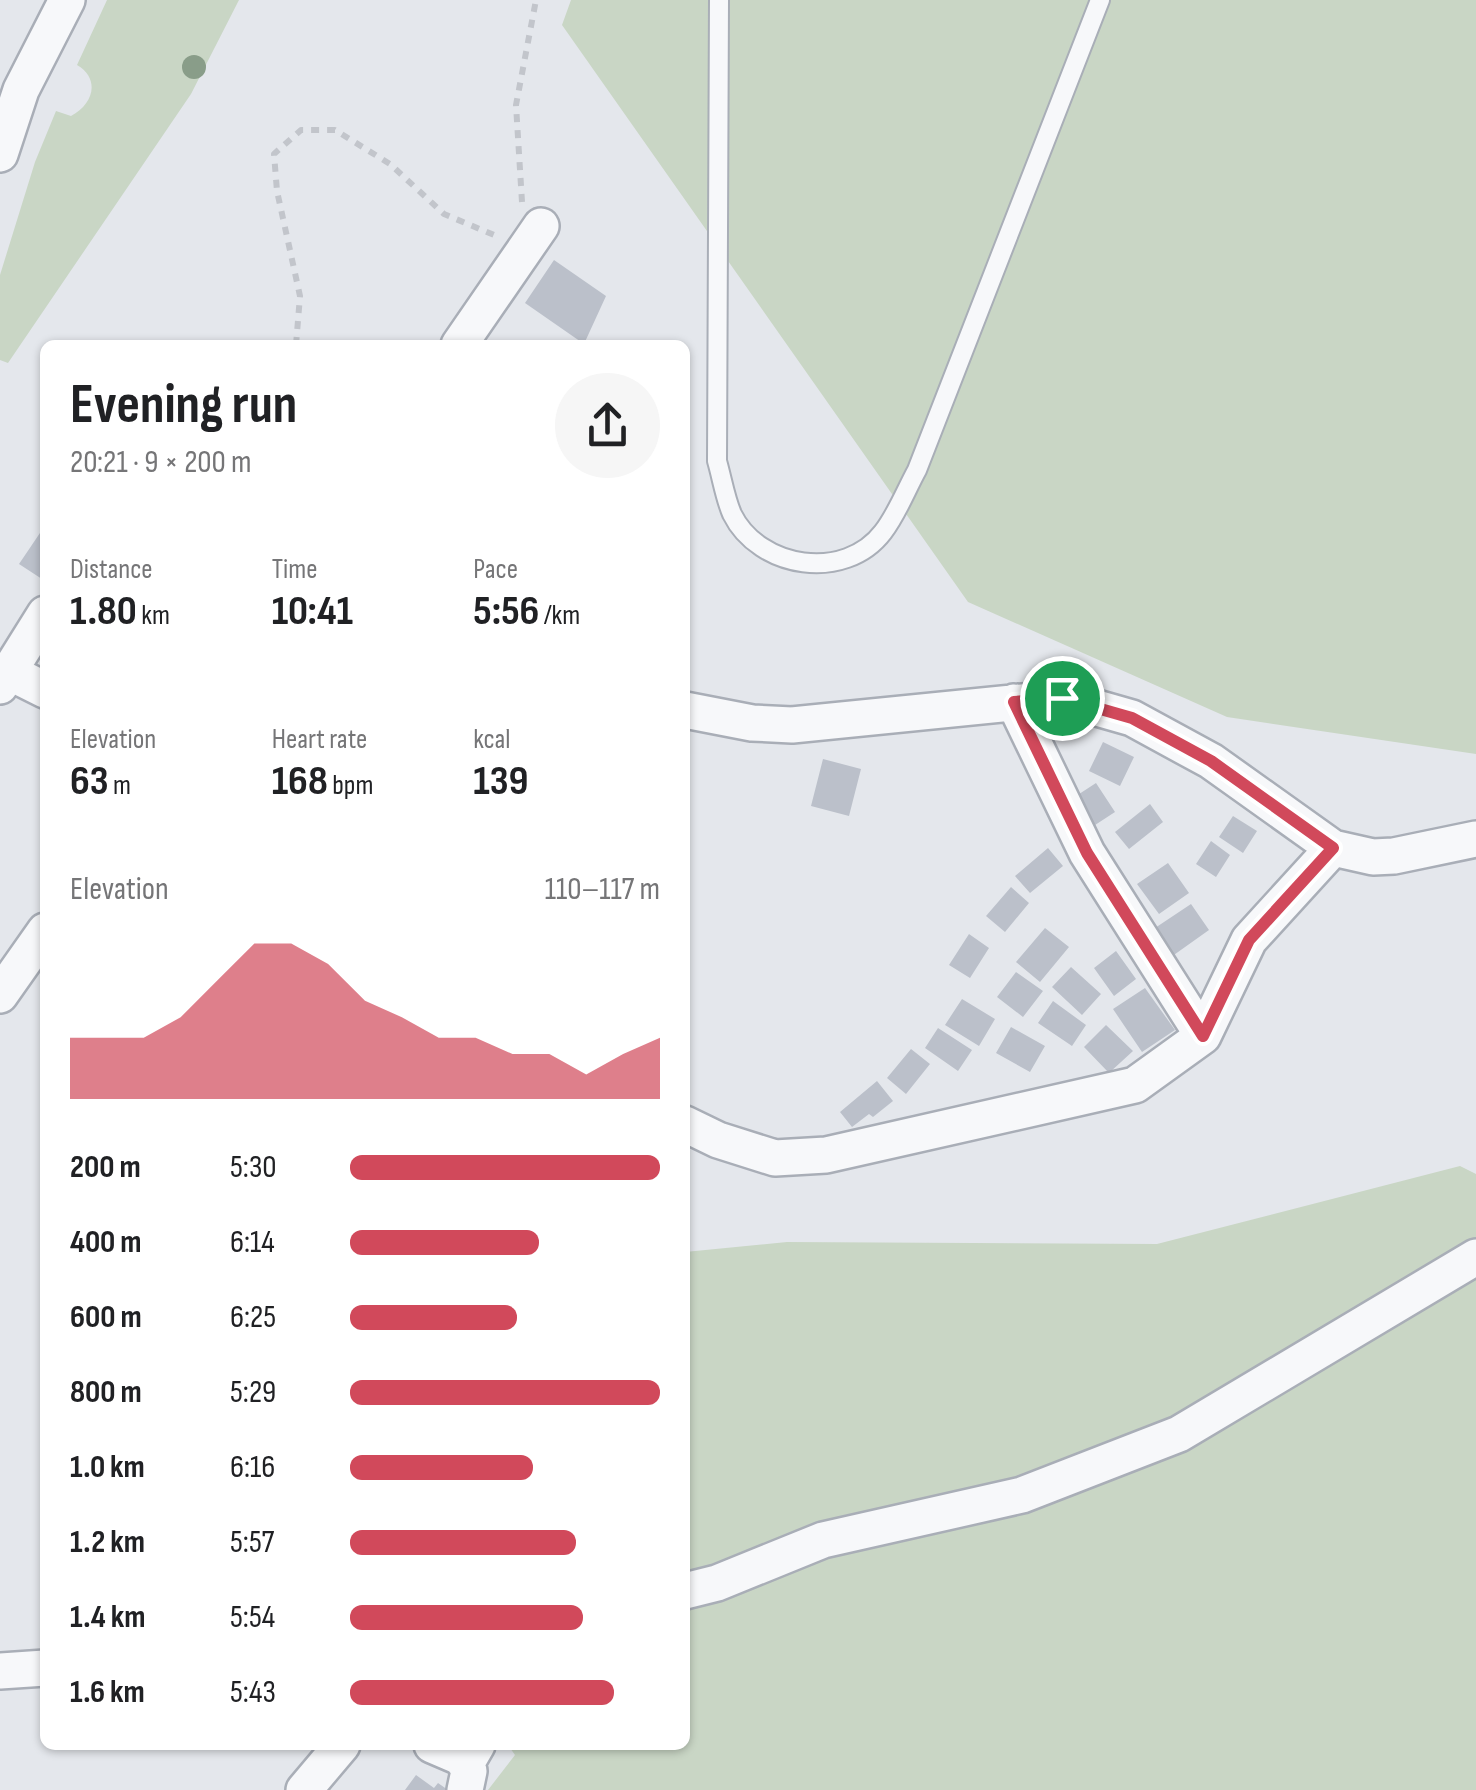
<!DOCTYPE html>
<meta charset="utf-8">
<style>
body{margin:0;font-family:"Sofia Sans Condensed",sans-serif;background:#f6f6f6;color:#202124;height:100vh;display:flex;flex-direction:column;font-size:38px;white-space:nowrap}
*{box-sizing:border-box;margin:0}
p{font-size:32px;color:#757577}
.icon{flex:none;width:55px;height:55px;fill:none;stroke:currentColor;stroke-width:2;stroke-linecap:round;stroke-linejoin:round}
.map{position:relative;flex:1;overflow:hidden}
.sheet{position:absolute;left:40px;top:340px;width:650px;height:1410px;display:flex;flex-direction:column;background:#fff;border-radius:15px;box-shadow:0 2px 8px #0004}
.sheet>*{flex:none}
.pin{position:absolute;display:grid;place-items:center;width:85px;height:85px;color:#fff;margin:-42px;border:5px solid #fff;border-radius:50%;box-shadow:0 2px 10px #0007}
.round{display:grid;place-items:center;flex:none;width:105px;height:105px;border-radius:52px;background:#f6f6f6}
.overview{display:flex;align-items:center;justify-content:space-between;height:170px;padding:0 30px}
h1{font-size:55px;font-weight:700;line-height:75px}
.metrics{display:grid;grid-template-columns:repeat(3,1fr);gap:15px;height:170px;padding:10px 30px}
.metrics div{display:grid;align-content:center}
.metrics b{font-size:42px;font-weight:700}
.metrics small{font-size:28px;font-weight:400}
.metrics p{font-size:28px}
.chart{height:280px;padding:20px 30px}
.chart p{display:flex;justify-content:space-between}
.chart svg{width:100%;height:180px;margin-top:10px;fill:#d1495b;opacity:.7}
ul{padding:0 30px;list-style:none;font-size:32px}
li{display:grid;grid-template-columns:160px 120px 1fr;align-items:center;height:75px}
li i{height:25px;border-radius:12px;background:#d1495b}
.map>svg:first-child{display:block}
.green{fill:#c9d6c5}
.building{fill:#bbc0ca}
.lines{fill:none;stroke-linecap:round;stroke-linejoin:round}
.lane-casing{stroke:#a9aeb7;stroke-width:22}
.street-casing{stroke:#a9aeb7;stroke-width:40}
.path{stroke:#c2c5cb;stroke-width:6;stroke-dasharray:8 8;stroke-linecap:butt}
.lane{stroke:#f7f8fa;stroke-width:18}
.street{stroke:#f7f8fa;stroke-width:35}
.tree{fill:#899d89}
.route-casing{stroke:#fff;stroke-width:20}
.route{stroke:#d1495b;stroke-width:12}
</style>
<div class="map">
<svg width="1476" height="1790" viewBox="0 0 1476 1790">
<rect width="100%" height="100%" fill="#e4e7ec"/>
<path class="green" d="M 107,0 L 239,0 L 191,94 L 8,363 L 0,360 L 0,275 L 35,162 L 56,111 L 71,116 C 93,105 101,79 77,65 Z
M 571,0 L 1476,0 L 1476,754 L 1227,717 L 968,602 L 562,25 Z
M 1460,1166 L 1476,1174 L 1476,1790 L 488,1790 L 515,1755 L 508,1745 L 685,1745 L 685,1252 L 787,1242 L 1157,1244 Z"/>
<path class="building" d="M 554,260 L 606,296 L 584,344 L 525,303 Z
M 42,530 L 45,532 L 45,581 L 19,564 Z
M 1103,742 L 1134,757 L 1120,786 L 1089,771 Z
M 823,759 L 861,769 L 849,816 L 811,806 Z
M 1096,783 L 1115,812 L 1092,827 L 1073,798 Z
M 1150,804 L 1163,822 L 1129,849 L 1115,832 Z
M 1233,816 L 1257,831 L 1243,853 L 1219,837 Z
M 1211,841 L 1230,855 L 1216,877 L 1196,864 Z
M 1048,848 L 1063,866 L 1030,893 L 1015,876 Z
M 1168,863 L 1189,893 L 1159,914 L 1137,884 Z
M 1011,887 L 1029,903 L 1005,932 L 986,916 Z
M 1191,904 L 1209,930 L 1171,957 L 1152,930 Z
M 1045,928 L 1069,947 L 1040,982 L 1016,962 Z
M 969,934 L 989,948 L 970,978 L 949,965 Z
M 1116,951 L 1136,979 L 1114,996 L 1094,968 Z
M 1071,967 L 1101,994 L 1082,1015 L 1052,987 Z
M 1016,972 L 1043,991 L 1023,1017 L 997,997 Z
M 1145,988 L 1175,1030 L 1142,1052 L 1113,1009 Z
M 962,999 L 995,1019 L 979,1046 L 945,1025 Z
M 1053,1001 L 1086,1025 L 1072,1046 L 1038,1023 Z
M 1106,1025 L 1133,1051 L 1109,1073 L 1084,1047 Z
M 1011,1027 L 1045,1046 L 1030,1072 L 996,1053 Z
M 938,1028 L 972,1050 L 958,1071 L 925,1048 Z
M 911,1049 L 930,1064 L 906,1094 L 887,1078 Z
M 877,1081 L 893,1101 L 873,1117 L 869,1114 L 852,1127 L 840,1112 Z
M 416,1775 L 434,1788 L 438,1783 L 448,1790 L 405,1790 Z"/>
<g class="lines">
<g class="lane-casing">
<path id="lane" d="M 719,0 L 717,461 C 722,478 725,498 732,514 C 759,569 845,582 883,532 C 897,514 906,490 917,470 L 1100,0"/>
</g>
<g class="street-casing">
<path id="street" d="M 0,154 L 21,90 L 67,0
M 459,345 L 541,226
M 9,672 L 45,690
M 0,686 L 45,614
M 1014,702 L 1087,853 L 1203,1036
M 685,710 L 752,723 L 792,725 L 1062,698 L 1132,718 L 1211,761 L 1333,848 L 1373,857 L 1394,856 L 1476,839
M 0,995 L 45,931
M 685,1124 L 718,1140 L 775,1158 L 826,1155 L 1135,1085 L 1203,1036 L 1249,940 L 1333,848
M 685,1591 L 717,1583 L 823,1540 L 1022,1495 L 1179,1434 L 1476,1257
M 0,1671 L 45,1668
M 432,1745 L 460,1757 L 466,1764
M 304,1790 L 342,1745
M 465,1790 L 469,1771 L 466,1764 L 477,1745"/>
</g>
<path class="path" d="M 522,202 L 516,105 L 536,0
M 296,345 L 300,296 L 277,191 L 274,154 L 301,130 L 335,130 L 390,164 L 444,214 L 494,235"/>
<use href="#lane" class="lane"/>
<use href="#street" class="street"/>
</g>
<circle class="tree" cx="194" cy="67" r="12"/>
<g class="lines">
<g class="route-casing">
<path id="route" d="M 1062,698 L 1132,718 L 1211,761 L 1333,848 L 1249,940 L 1203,1036 L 1087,853 L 1014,702 Z"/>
</g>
<use href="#route" class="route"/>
</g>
</svg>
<div class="pin" style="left:1062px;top:698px;background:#1e9e55"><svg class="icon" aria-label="arrive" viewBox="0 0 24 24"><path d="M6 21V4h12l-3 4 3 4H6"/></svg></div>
<section class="sheet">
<div class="overview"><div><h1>Evening run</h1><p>20:21 · 9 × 200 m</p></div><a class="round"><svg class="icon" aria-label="share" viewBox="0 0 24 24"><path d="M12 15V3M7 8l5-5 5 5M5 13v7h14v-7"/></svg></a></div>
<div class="metrics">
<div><p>Distance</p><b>1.80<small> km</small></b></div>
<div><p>Time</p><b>10:41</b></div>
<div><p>Pace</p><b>5:56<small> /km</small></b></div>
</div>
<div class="metrics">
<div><p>Elevation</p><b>63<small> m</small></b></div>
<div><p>Heart rate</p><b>168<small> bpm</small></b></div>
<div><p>kcal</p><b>139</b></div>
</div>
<div class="chart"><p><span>Elevation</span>110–117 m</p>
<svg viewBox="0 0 160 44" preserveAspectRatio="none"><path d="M0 44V29L10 29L20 29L30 24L40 15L50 6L60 6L70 11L80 20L90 24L100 29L110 29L120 33L130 33L140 38L150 33L160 29V44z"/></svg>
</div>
<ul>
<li><b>200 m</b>5:30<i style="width:100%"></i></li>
<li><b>400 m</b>6:14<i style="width:61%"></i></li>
<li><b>600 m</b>6:25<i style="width:54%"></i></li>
<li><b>800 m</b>5:29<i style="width:100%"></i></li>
<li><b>1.0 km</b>6:16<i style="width:59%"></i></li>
<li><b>1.2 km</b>5:57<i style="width:73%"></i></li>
<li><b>1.4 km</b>5:54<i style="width:75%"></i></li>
<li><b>1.6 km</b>5:43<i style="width:85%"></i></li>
</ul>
</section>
</div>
